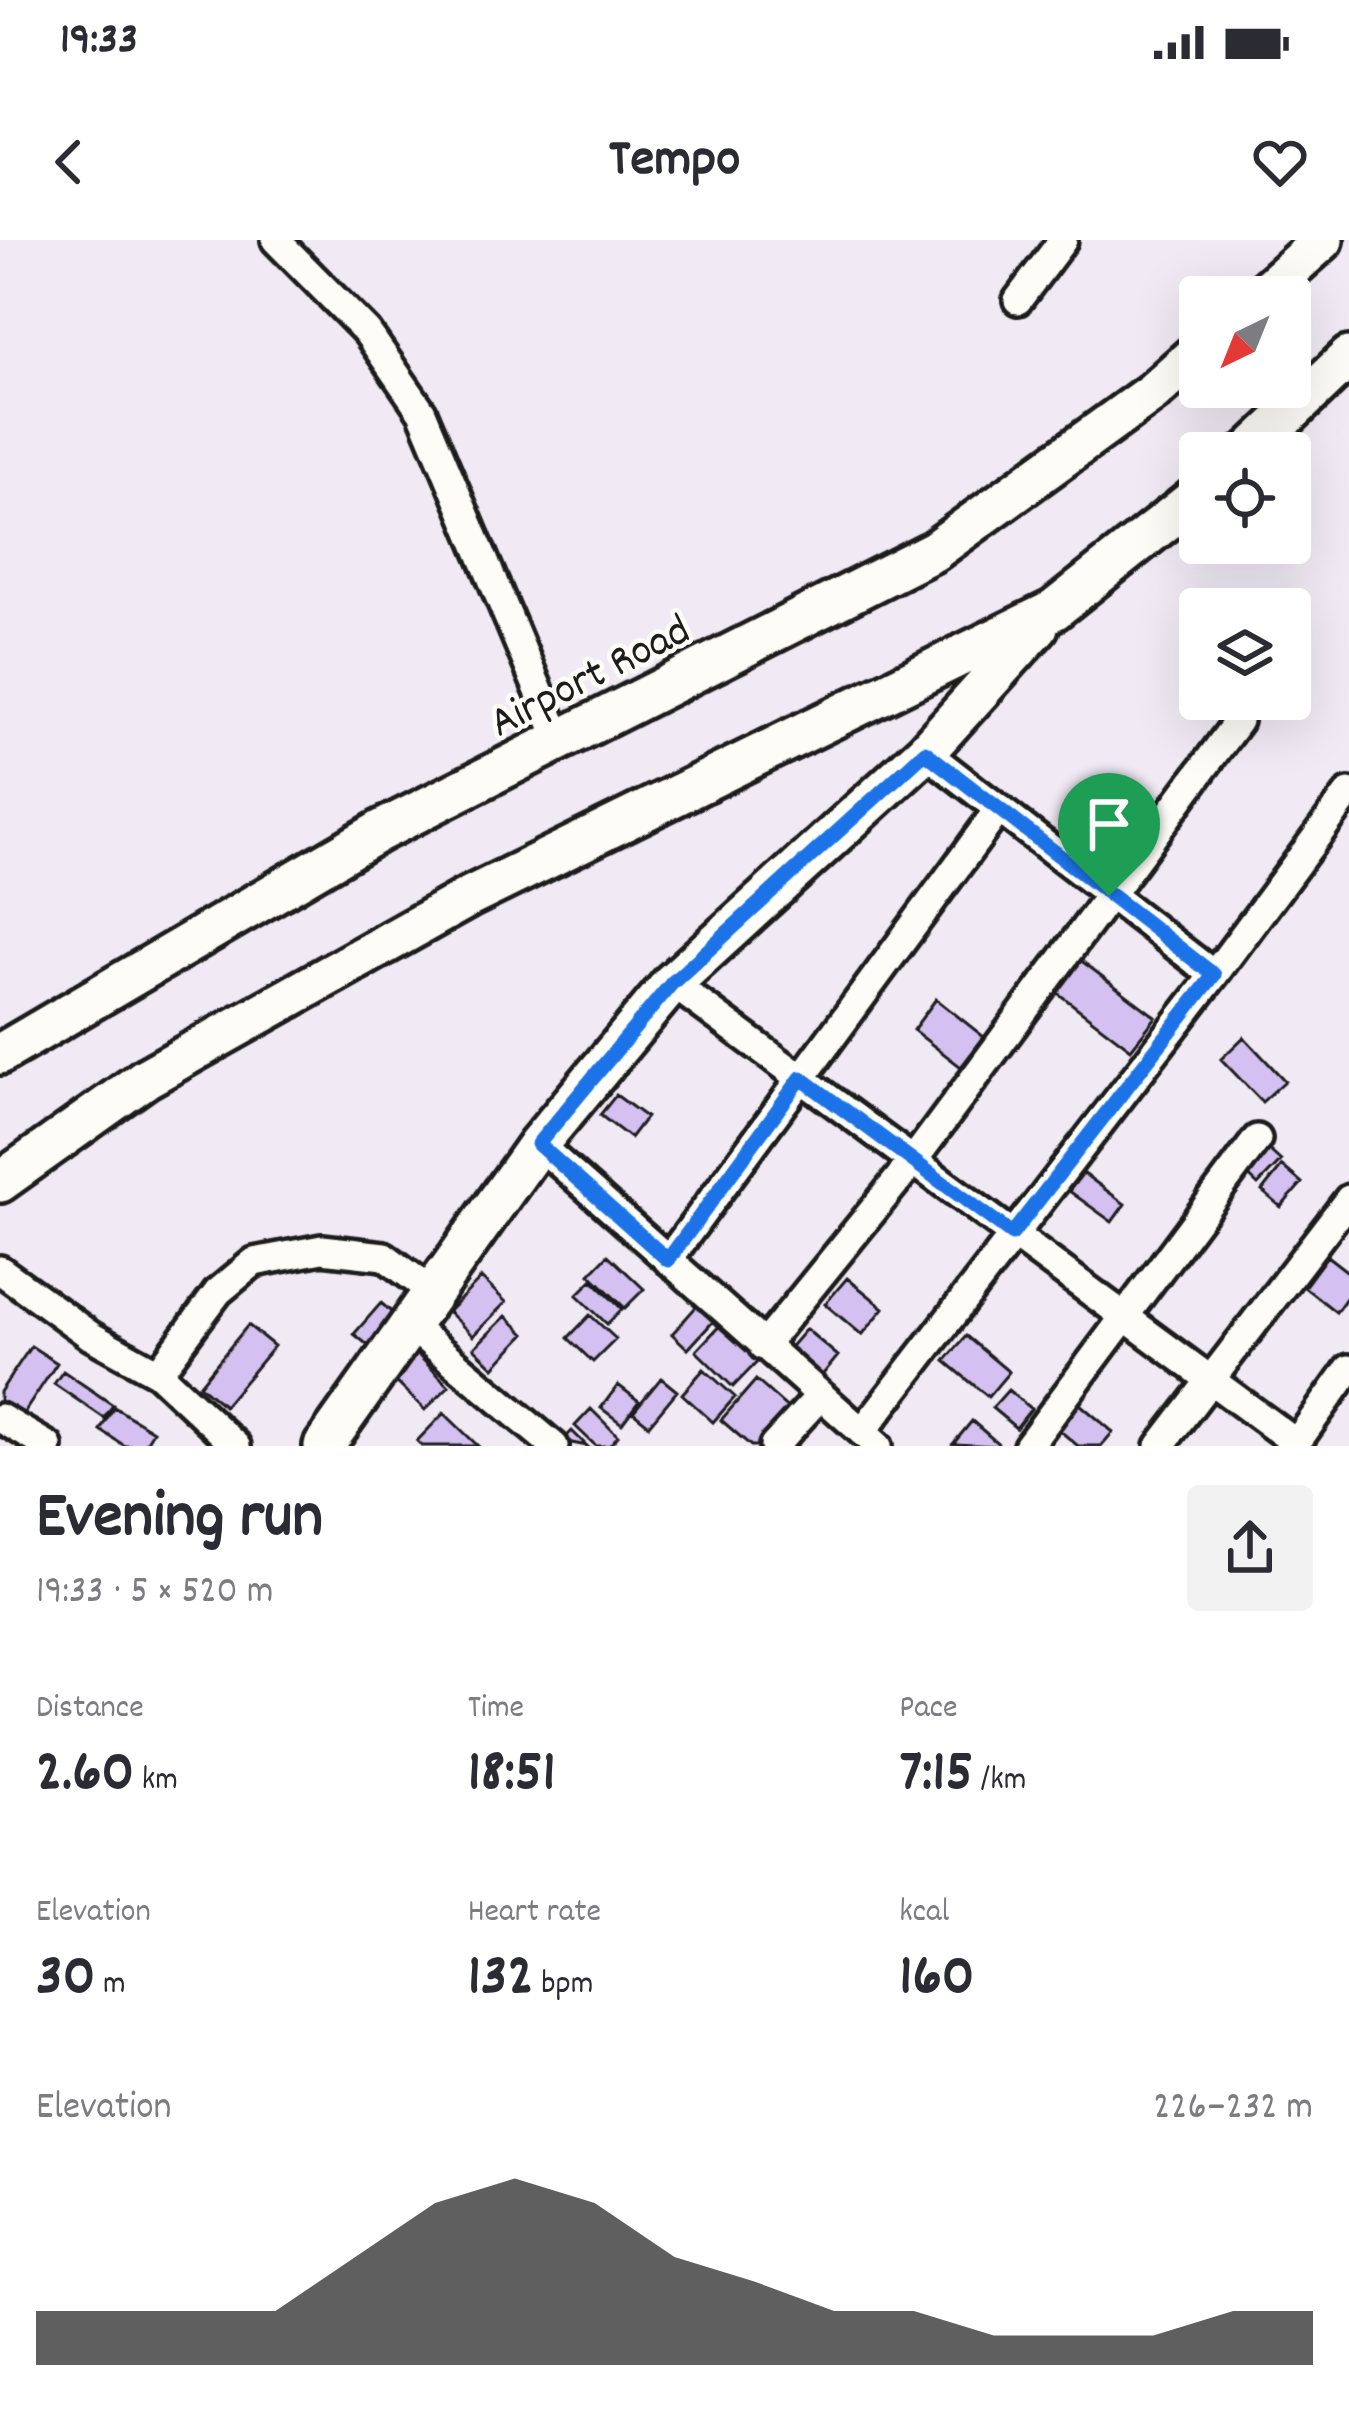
<!DOCTYPE html>
<meta charset="utf-8">
<style>
body{margin:0;font-family:Dekko,sans-serif;background:#f2f2f3;color:#2b2b33;height:100vh;display:flex;flex-direction:column;font-size:45px;white-space:nowrap}
*{box-sizing:border-box;margin:0}
p{font-size:39px;color:#7c7c81}
.icon{flex:none;width:66px;height:66px;fill:none;stroke:currentColor;stroke-width:2;stroke-linecap:round;stroke-linejoin:round}
.map{position:relative;height:1206px;overflow:hidden}
.side{display:flex;flex-direction:column;background:#fff;flex:1}
.side>*{flex:none}
.needle{width:78px;rotate:223deg}
.fabs{position:absolute;left:1179px;top:36px;display:grid;gap:24px}
.fabs a{display:grid;place-items:center;width:132px;height:132px;border-radius:12px;background:#fff;box-shadow:0 12px 48px #0002;font-size:60px}
.pin{position:absolute;display:grid;place-items:center;width:102px;height:102px;color:#fff;margin:-123px -51px;border-radius:50% 50% 50% 0;rotate:-45deg;box-shadow:0 0 12px #0007}
.pin .icon{rotate:45deg}
.round{display:grid;place-items:center;flex:none;width:126px;height:126px;border-radius:12px;background:#f2f2f3}
.headline{display:flex;align-items:center;justify-content:space-between;height:204px;padding:0 36px}
h1{font-size:66px;font-weight:700;line-height:90px}
.metrics{display:grid;grid-template-columns:repeat(3,1fr);gap:18px;height:204px;padding:12px 36px}
.metrics div{display:grid;align-content:center}
.metrics b{font-size:60px;font-weight:700}
.metrics small{font-size:33px;font-weight:400}
.metrics p{font-size:33px}
.chart{height:336px;padding:24px 36px}
.chart p{display:flex;justify-content:space-between}
.chart svg{width:100%;height:216px;margin-top:12px;fill:#1c1c1c;opacity:.7}
.status{display:flex;justify-content:space-between;align-items:center;height:84px;padding:0 60px;background:#fff;direction:ltr}
.status svg{height:33px;fill:currentColor}
header{display:flex;justify-content:space-between;align-items:center;height:156px;padding:0 36px;background:#fff;font-size:54px;font-weight:700}
.map>svg:first-child{display:block}
.building{fill:#d4c0f1;stroke:#1c1c1c;stroke-width:3}
.lines{fill:none;stroke-linecap:round;stroke-linejoin:round}
.street-casing{stroke:#1c1c1c;stroke-width:36}
.secondary-casing{stroke:#1c1c1c;stroke-width:48}
.street{stroke:#fdfcf7;stroke-width:27}
.secondary{stroke:#fdfcf7;stroke-width:39}
.route-casing{stroke:#fff;stroke-width:24}
.route{stroke:#1a73e8;stroke-width:15}
.labels{text-anchor:middle;stroke-width:9;stroke-linejoin:round;paint-order:stroke}
.street-label{font-size:45px;fill:#1c1c1c;stroke:#fdfcf7}
</style>
<div class="status"><b>19:33</b><svg viewBox="0 0 49 12"><path d="M0 12V9h3v3zM5 12V6h3v6zM10 12V3h3v9zM15 12V0h3v12zM26 1h20v11H26zM47 4h2v5h-2z"/></svg></div>
<header><svg class="icon" aria-label="back" viewBox="0 0 24 24"><path d="M15 5l-7 7 7 7"/></svg>Tempo<svg class="icon" aria-label="heart" viewBox="0 0 24 24"><path d="M12 20l-8-8c-3-5 5-10 8-4 3-6 11-1 8 4z"/></svg></header>
<div class="map">
<svg width="1349" height="1206" viewBox="0 0 1349 1206">
<rect width="100%" height="100%" fill="#f1eaf5"/>
<filter id="ink" filterUnits="userSpaceOnUse"><feTurbulence type="fractalNoise" baseFrequency=".00833" numOctaves="2"/><feDisplacementMap in="SourceGraphic" scale="24" xChannelSelector="R" yChannelSelector="G"/><feConvolveMatrix kernelMatrix="1 2 1 2 8 2 1 2 1" color-interpolation-filters="sRGB"/></filter>
<g filter="url(#ink)">
<path class="building" d="M 1075,716 L 1156,777 L 1131,809 L 1051,748 Z
M 936,759 L 984,797 L 961,827 L 913,790 Z
M 1244,797 L 1285,841 L 1262,862 L 1221,819 Z
M 616,855 L 646,877 L 630,898 L 600,875 Z
M 1260,902 L 1281,921 L 1258,945 L 1238,926 Z
M 1282,926 L 1302,943 L 1281,967 L 1262,951 Z
M 1083,933 L 1125,964 L 1112,982 L 1069,951 Z
M 608,1015 L 644,1049 L 625,1068 L 590,1034 Z
M 1327,1016 L 1349,1033 L 1349,1054 L 1336,1072 L 1304,1047 Z
M 481,1038 L 506,1062 L 473,1096 L 448,1072 Z
M 847,1038 L 884,1068 L 862,1095 L 825,1064 Z
M 592,1040 L 622,1069 L 607,1084 L 577,1055 Z
M 702,1060 L 719,1075 L 688,1109 L 672,1094 Z
M 381,1063 L 396,1076 L 370,1107 L 354,1094 Z
M 590,1075 L 616,1099 L 593,1122 L 568,1098 Z
M 506,1076 L 525,1094 L 494,1127 L 474,1108 Z
M 726,1079 L 764,1115 L 733,1147 L 696,1111 Z
M 248,1085 L 274,1106 L 224,1166 L 199,1145 Z
M 806,1089 L 838,1116 L 819,1139 L 786,1112 Z
M 966,1096 L 1009,1132 L 988,1157 L 945,1121 Z
M 31,1106 L 57,1123 L 22,1176 L 0,1161 L 0,1152 Z
M 415,1112 L 449,1146 L 425,1170 L 391,1137 Z
M 704,1129 L 735,1157 L 713,1182 L 682,1154 Z
M 63,1131 L 113,1165 L 104,1178 L 54,1144 Z
M 661,1138 L 677,1151 L 649,1185 L 633,1172 Z
M 756,1140 L 793,1173 L 764,1206 L 751,1206 L 721,1180 Z
M 618,1145 L 639,1161 L 622,1184 L 601,1168 Z
M 1008,1150 L 1031,1169 L 1016,1188 L 992,1168 Z
M 1074,1159 L 1113,1192 L 1101,1206 L 1078,1206 L 1053,1185 Z
M 114,1167 L 153,1191 L 144,1206 L 125,1206 L 100,1190 Z
M 591,1169 L 618,1196 L 609,1206 L 596,1206 L 575,1186 Z
M 444,1173 L 478,1206 L 422,1206 L 417,1201 Z
M 972,1181 L 1001,1206 L 953,1204 Z
M 572,1191 L 587,1206 L 562,1201 Z"/>
<g class="lines">
<g class="street-casing">
<path id="street" d="M 276,0 L 367,92 L 422,172 L 560,501
M 1018,60 L 1063,0
M 1214,735 L 1349,553
M 672,743 L 1296,1203
M 538,904 L 878,1206
M 668,1020 L 999,569
M 0,1030 L 91,1096 L 158,1133 L 236,1206
M 407,1083 L 554,1206
M 763,1106 L 913,921 L 1238,481
M 158,1133 L 218,1052 L 254,1022 L 322,1009 L 384,1016 L 431,1051
M 0,1178 L 48,1206
M 862,1192 L 1214,735 L 925,512
M 774,1206 L 820,1156
M 1028,1206 L 1257,899
M 1160,1206 L 1349,959
M 1294,1206 L 1349,1129"/>
</g>
<g class="secondary-casing">
<path id="secondary" d="M 1259,57 L 1323,0
M 1248,213 L 1349,117
M 0,814 L 380,591 L 934,311 L 1153,152 L 1200,110
M 0,942 L 146,838 L 469,657 L 1054,370 L 1200,254
M 324,1206 L 538,904 L 672,743 L 925,512 L 1038,387"/>
</g>
<use href="#street" class="street"/>
<use href="#secondary" class="secondary"/>
</g>
</g>
<g class="lines" filter="url(#ink)">
<g class="route-casing">
<path id="route" d="M 925,512 L 1214,735 L 1012,994 L 801,838 L 668,1020 L 538,904 L 672,743 Z"/>
</g>
<use href="#route" class="route"/>
</g>
<g class="labels">
<g class="street-label">
<text transform="translate(588 433) rotate(-27)" y="16">Airport Road</text>
</g>
</g>
</svg>
<div class="fabs">
<a><svg class="needle" viewBox="-14 -14 28 28"><path d="M0-13l5 13h-10z" fill="#e53935"/><path d="M0 13l5-13h-10z" fill="#7c7c81"/></svg></a>
<a><svg class="icon" aria-label="locate" viewBox="0 0 24 24"><circle cx="12" cy="12" r="6"/><path d="M12 2v4M12 18v4M2 12h4M18 12h4"/></svg></a>
<a><svg class="icon" aria-label="layers" viewBox="0 0 24 24"><path d="M12 4l9 5-9 5-9-5zM3 14l9 5 9-5"/></svg></a>
</div>
<div class="pin" style="left:1109px;top:656px;background:#1e9e55"><svg class="icon" aria-label="arrive" viewBox="0 0 24 24"><path d="M6 21V4h12l-3 4 3 4H6"/></svg></div>
</div>
<section class="side">
<div class="headline"><div><h1>Evening run</h1><p>19:33 · 5 × 520 m</p></div><a class="round"><svg class="icon" aria-label="share" viewBox="0 0 24 24"><path d="M12 15V3M7 8l5-5 5 5M5 13v7h14v-7"/></svg></a></div>
<div class="metrics">
<div><p>Distance</p><b>2.60<small> km</small></b></div>
<div><p>Time</p><b>18:51</b></div>
<div><p>Pace</p><b>7:15<small> /km</small></b></div>
</div>
<div class="metrics">
<div><p>Elevation</p><b>30<small> m</small></b></div>
<div><p>Heart rate</p><b>132<small> bpm</small></b></div>
<div><p>kcal</p><b>160</b></div>
</div>
<div class="chart"><p><span>Elevation</span>226–232 m</p>
<svg viewBox="0 0 160 44" preserveAspectRatio="none"><path d="M0 44V33L10 33L20 33L30 33L40 22L50 11L60 6L70 11L80 22L90 27L100 33L110 33L120 38L130 38L140 38L150 33L160 33V44z"/></svg>
</div>
</section>
